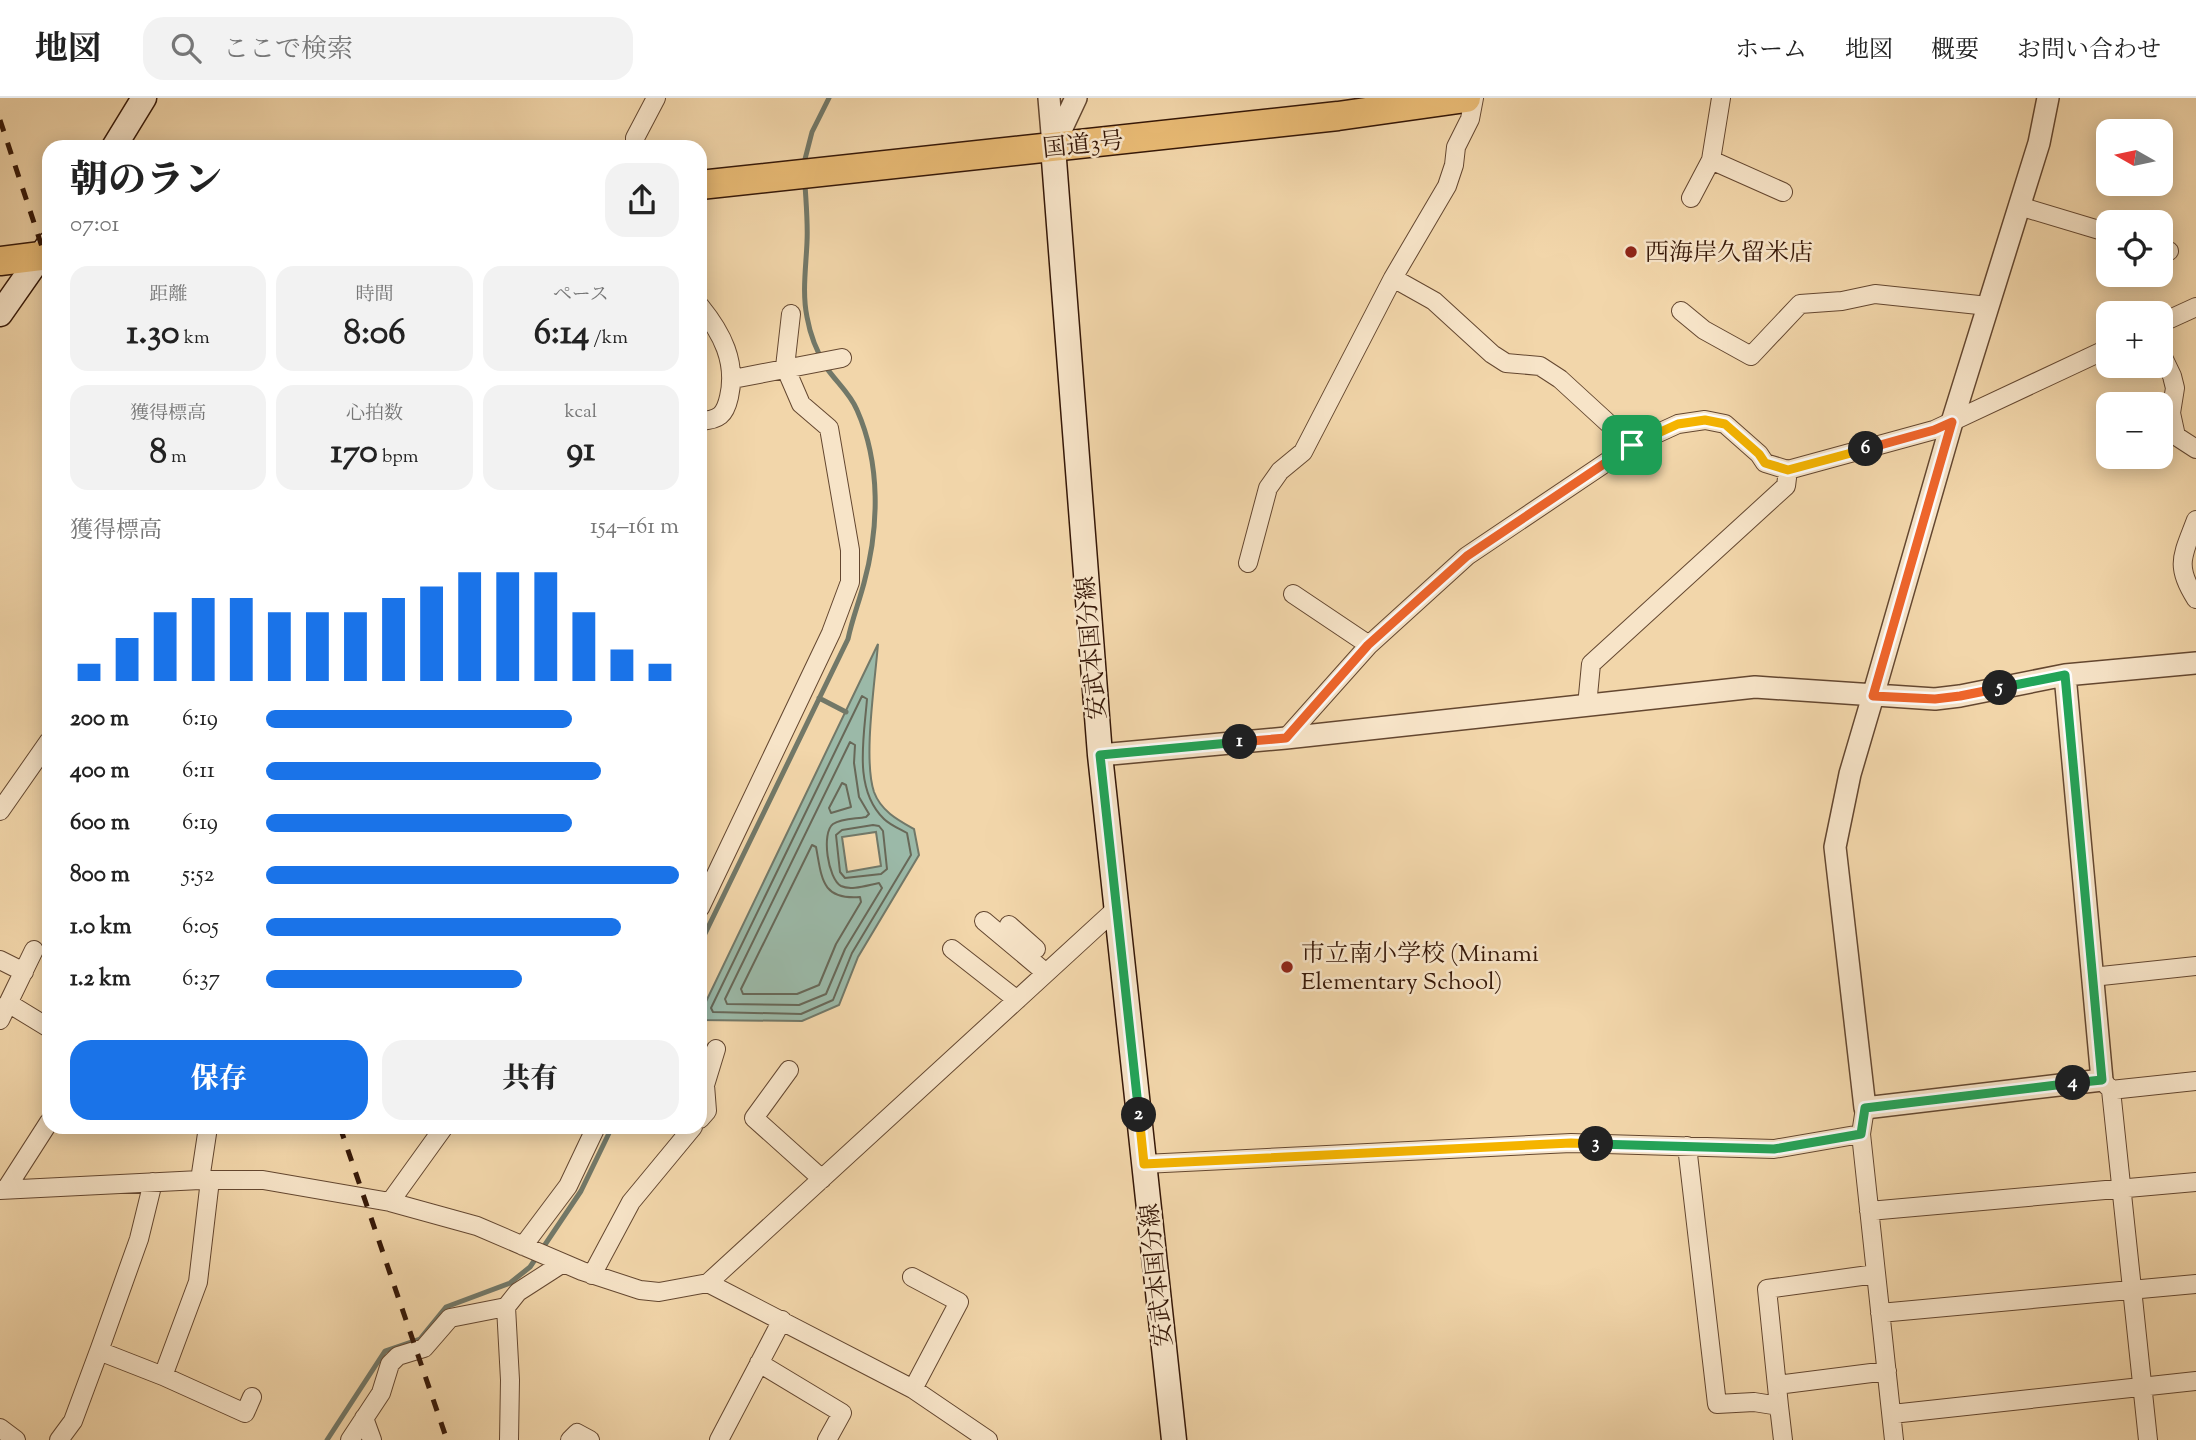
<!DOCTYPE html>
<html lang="ja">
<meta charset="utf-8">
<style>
body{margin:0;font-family:"Sorts Mill Goudy","Noto Serif JP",serif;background:#f2f2f2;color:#222;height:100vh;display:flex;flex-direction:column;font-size:26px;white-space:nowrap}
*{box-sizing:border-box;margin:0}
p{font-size:23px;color:#767676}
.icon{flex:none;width:38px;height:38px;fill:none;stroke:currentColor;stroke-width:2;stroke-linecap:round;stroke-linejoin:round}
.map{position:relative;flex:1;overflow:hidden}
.sheet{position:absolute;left:42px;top:42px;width:665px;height:994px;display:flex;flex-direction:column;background:#fff;border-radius:21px;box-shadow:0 4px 18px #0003}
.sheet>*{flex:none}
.needle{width:46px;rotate:279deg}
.tools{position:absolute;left:2096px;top:21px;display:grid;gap:14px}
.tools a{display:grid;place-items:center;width:77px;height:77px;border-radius:14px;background:#fff;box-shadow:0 4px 18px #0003;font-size:35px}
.pin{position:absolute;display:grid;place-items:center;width:60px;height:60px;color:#fff;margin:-30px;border-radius:14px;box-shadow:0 4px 10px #0006}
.km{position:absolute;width:35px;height:35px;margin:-18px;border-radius:50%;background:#222;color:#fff;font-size:19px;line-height:35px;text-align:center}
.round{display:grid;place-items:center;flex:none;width:74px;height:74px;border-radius:21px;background:#f2f2f2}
.headline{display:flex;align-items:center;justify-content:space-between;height:119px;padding:0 28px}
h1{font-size:38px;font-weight:800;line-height:52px}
.figures{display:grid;grid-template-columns:repeat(3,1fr);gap:10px;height:119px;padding:7px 28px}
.figures div{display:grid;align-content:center;border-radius:18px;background:#f2f2f2;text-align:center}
.figures b{font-size:35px;font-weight:800}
.figures small{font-size:19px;font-weight:400}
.figures p{font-size:19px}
.chart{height:196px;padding:14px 28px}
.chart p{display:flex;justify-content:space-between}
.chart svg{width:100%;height:126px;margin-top:7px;stroke:#1a73e8;stroke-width:6}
.primary-button{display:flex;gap:14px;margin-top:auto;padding:14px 28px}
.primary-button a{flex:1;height:80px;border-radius:21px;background:#1a73e8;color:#fff;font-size:28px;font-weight:800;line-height:80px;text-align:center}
.primary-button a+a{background:#f2f2f2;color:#222}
ul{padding:0 28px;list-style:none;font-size:23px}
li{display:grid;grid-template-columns:112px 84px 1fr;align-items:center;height:52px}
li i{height:18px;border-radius:9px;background:#1a73e8}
header{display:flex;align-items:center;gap:42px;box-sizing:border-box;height:98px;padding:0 35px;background:#fff;border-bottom:2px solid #e0e0e0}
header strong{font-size:33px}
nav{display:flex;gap:38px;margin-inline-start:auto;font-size:24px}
.search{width:490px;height:63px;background:#f2f2f2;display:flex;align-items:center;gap:18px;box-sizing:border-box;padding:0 24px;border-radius:21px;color:#767676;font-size:26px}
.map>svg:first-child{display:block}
.water{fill:#9bb9a8;stroke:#727868;stroke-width:2;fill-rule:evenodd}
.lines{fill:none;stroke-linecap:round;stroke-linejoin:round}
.shore{stroke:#686858;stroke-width:2}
.stream{stroke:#727868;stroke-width:5}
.minor-casing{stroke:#644730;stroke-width:20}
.tertiary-casing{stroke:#644730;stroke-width:24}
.secondary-casing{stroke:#351707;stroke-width:27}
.trunk-casing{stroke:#351707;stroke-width:31}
.minor{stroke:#f7e4c8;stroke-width:18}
.tertiary{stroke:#f7e4c8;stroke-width:21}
.secondary{stroke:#f7e4c8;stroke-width:24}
.trunk{stroke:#e9bb75;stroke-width:28}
.rail{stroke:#351707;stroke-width:5;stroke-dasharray:12 12;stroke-linecap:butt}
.split-1-casing{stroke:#fff;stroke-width:14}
.split-2-casing{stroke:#fff;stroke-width:14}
.split-3-casing{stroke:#fff;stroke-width:14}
.split-4-casing{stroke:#fff;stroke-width:14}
.split-5-casing{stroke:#fff;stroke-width:14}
.split-6-casing{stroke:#fff;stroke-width:14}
.split-7-casing{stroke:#fff;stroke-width:14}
.split-1{stroke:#f0652b;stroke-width:9}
.split-2{stroke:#22a559;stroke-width:9}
.split-3{stroke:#f5b400;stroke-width:9}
.split-4{stroke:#22a559;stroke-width:9}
.split-5{stroke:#22a559;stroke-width:9}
.split-6{stroke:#f0652b;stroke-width:9}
.split-7{stroke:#f5b400;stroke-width:9}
.poi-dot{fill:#8f2418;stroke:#f7e4c8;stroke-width:2.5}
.labels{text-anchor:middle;stroke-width:5;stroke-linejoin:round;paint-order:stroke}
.street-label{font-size:24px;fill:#351707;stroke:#f7e4c8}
.poi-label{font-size:24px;fill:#351707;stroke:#f7e4c8;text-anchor:start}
</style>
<header>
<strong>地図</strong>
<div class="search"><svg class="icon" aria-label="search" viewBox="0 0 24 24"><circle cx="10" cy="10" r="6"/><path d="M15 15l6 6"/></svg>ここで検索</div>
<nav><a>ホーム</a><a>地図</a><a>概要</a><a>お問い合わせ</a></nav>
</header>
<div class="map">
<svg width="2196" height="1342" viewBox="0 0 2196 1342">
<rect width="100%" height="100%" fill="#f2d6aa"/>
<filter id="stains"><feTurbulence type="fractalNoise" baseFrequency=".00286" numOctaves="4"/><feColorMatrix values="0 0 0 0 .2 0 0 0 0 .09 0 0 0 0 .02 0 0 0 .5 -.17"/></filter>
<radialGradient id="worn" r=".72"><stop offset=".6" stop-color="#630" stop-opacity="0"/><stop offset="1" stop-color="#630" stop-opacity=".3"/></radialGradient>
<path class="water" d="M 878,546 C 875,584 863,661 874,694 C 881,713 898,722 914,731 L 919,757 L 858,859 L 839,907 L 802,923 L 700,922 L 700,916 ZM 876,734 L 881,768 L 847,774 L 842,739 Z"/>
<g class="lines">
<path class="shore" d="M 862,598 L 867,601 C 864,640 853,691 884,721 C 890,727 900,731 907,735 L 911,757 L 852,855 L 833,902 L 801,916 L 713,914 L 711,910 Z
M 850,644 L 855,647 L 854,665 L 859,699 L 869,716 L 866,719 C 856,721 842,720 833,726 C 821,735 828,781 841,788 C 851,793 868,787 879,785 L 882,790 L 845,851 L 826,896 L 799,907 L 727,906 L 725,901 Z
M 842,685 L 846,687 L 851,709 L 831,715 L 829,710 Z
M 873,727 L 879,728 L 883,733 L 887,771 L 881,776 L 845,780 L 840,774 L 836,737 L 842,732 Z
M 812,747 L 816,749 C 822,780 821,802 860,799 L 861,804 L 836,846 L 819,887 L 797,896 L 743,896 L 741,891 Z"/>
<path class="stream" d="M 804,65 L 812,34 L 829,0
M 819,600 L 846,614
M 700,846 L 848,541 C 852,522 859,504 864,485 C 879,430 881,366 857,312 C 850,295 836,284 826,269 C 817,254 810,236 807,219 C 802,195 806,169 807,144 C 808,125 806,105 805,86
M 327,1342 L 385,1253 L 420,1241 L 446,1209 L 510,1185 L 530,1169 L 581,1093 L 612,1029"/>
<g class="minor-casing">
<path id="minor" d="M 1721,0 L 1711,62 L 1783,94
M 635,49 L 635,40 L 656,0
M 1691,100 L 1711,62
M 2019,108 L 2109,135
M 2161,151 L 2169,153
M 1393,180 L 1434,203 L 1492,256 L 1506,265 L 1540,268 L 1560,281 L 1632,347
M 700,208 C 722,235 737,264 729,299 C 725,317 719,322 700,323
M 1681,213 L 1704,232 L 1751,258 L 1800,206 L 1842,203 L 1875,196 L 1988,208
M 2161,225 L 2196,209
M 2161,255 L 2172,278 L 2175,290 L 2171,315 L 2176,338 L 2196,351
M 733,281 L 842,260
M 2196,422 C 2183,457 2174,467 2196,501
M 1248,465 L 1268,390 L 1280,373 L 1303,354 L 1393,180 L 1447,88 L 1454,67 L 1456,49 L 1470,21 L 1474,0
M 1293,496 L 1369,547
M 1587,608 L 1591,566 L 1786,388 L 1788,372
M 1286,640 L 1369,547 L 1467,458 L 1632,347 L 1678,326 L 1705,322 L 1725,326 L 1759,356 L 1765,365 L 1788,372 L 1934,332 L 2109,250
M 0,713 L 49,643
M 700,810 L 831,535 L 850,484 L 850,452 L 829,330 L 801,306 L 785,269 L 791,216
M 984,823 L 1046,875
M 1009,827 L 1036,851
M 952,851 L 1017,902
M 0,862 L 24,874
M 2092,879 L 2196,868
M 8,905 L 49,930
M 0,922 L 34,852
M 789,972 L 754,1020 L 822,1081
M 2102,982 L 2111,992 L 2148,1342
M 2111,992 L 2196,983
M 1865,1010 L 1861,1036 L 1894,1342
M 700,1021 L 707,1013 L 705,987 L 716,951
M 1687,1048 L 1717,1306 L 1754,1304 L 1779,1308 L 1783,1342
M 1144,1066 L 1571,1045 L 1774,1051 L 1861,1036
M 200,1082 L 208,1029
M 6,1091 L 49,1024
M 0,1092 L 200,1082 L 263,1082 L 390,1104 L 477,1128 L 582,1173 L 640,1192 L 659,1194 L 708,1185 L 1116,811
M 390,1104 L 444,1029
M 1869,1113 L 2196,1084
M 523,1148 L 568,1088 L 596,1029
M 592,1177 L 631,1104 L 693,1029
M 912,1179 L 959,1204 L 913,1291
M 708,1185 L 913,1291 L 988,1342
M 506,1209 L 510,1282 L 509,1342
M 1880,1215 L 2196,1186
M 99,1253 L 139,1141 L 153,1084
M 759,1265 L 842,1315 L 827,1342
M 163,1278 L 245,1315 L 252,1299
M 1777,1287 L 1887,1273
M 1779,1308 L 1767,1191 L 1876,1176
M 1892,1316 L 2196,1283
M 364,1320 L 372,1342
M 0,1330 L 16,1342
M 59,1342 L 73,1323 L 99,1253 L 163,1278 L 198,1184 L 210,1082
M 350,1342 L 381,1295 L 390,1266 L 398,1258 L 424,1250 L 450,1220 L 506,1209 L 518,1194 L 563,1165
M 570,1342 L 577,1335 L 590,1342
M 719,1342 L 782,1222"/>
</g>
<g class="tertiary-casing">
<path id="tertiary" d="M 1049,0 L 1053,47
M 2048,0 L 2039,45 L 1952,324 L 1873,598 L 1850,676 L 1835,749 L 1865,1010 L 2102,982 L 2065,577
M 1053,49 L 1076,0
M 1100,657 L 1286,640 L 1755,589 L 1935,601 L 1960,598 L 2065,577 L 2196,565"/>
</g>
<g class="secondary-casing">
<path id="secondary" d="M 114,49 L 144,0
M 1053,49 L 1100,657 L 1174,1342
M 0,216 L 49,146"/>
</g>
<g class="trunk-casing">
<path id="trunk" d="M 700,87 L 1338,18 L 1466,0
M 0,163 L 49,157"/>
</g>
<use href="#minor" class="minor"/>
<use href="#tertiary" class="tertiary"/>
<use href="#secondary" class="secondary"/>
<use href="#trunk" class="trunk"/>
<path class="rail" d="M 0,22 L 49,170
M 340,1029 L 447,1342"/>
</g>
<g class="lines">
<g class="split-1-casing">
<path id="split-1" d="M 1240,644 L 1286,640 L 1368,547 L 1467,458 L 1632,347"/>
</g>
<g class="split-2-casing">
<path id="split-2" d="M 1139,1017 L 1100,657 L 1240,644"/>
</g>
<g class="split-3-casing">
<path id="split-3" d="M 1139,1017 L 1144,1066 L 1571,1045 L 1596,1046"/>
</g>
<g class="split-4-casing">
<path id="split-4" d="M 1596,1046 L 1774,1051 L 1861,1036 L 1865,1010 L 2073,985"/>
</g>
<g class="split-5-casing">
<path id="split-5" d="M 2000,590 L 2065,577 L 2102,982 L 2073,985"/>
</g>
<g class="split-6-casing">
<path id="split-6" d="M 1866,351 L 1934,332 L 1952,324 L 1873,598 L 1935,601 L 1960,598 L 2000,590"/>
</g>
<g class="split-7-casing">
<path id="split-7" d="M 1632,347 L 1678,326 L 1705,322 L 1725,326 L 1759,356 L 1765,365 L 1788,372 L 1866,351"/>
</g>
<use href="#split-1" class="split-1"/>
<use href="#split-2" class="split-2"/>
<use href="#split-3" class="split-3"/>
<use href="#split-4" class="split-4"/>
<use href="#split-5" class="split-5"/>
<use href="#split-6" class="split-6"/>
<use href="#split-7" class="split-7"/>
</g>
<g class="poi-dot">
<circle cx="1631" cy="154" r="7"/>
<circle cx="1287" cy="869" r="7"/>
</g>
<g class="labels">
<g class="street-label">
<text transform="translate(1083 46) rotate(-6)" y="8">国道3号</text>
<text transform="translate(1091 550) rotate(-95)" y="8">安武本国分線</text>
<text transform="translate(1156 1177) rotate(-96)" y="8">安武本国分線</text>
</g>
<g class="poi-label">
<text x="1645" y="162">西海岸久留米店</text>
<text x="1301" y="863">市立南小学校 (Minami<tspan x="1301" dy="28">Elementary School)</tspan></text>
</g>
</g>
<rect width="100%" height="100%" filter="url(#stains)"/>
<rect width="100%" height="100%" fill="url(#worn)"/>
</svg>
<div class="tools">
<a><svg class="needle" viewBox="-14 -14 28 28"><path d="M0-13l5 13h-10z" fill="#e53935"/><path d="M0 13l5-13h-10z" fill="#767676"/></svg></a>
<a><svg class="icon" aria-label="locate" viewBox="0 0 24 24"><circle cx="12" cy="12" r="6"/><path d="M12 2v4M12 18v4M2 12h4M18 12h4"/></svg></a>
<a>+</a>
<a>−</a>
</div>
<div class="pin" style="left:1632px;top:347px;background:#1e9e55"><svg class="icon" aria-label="arrive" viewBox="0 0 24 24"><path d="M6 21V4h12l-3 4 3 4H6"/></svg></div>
<b class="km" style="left:1240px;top:644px">1</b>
<b class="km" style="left:1139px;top:1017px">2</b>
<b class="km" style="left:1596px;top:1046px">3</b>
<b class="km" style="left:2073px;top:985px">4</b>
<b class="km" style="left:2000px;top:590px">5</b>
<b class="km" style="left:1866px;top:351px">6</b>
<section class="sheet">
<div class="headline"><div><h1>朝のラン</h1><p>07:01</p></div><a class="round"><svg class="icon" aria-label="share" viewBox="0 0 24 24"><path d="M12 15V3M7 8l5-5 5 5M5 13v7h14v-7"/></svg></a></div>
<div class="figures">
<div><p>距離</p><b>1.30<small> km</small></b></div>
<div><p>時間</p><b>8:06</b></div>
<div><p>ペース</p><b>6:14<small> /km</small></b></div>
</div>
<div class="figures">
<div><p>獲得標高</p><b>8<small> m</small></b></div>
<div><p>心拍数</p><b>170<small> bpm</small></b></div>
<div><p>kcal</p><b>91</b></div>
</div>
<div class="chart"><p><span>獲得標高</span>154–161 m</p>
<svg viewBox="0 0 160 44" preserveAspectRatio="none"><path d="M5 44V38M15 44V29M25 44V20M35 44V15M45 44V15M55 44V20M65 44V20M75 44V20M85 44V15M95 44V11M105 44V6M115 44V6M125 44V6M135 44V20M145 44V33M155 44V38"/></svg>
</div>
<ul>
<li><b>200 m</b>6:19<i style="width:74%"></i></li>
<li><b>400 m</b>6:11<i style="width:81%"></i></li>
<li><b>600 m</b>6:19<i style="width:74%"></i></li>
<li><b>800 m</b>5:52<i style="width:100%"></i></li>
<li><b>1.0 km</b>6:05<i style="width:86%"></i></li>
<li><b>1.2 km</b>6:37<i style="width:62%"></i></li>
</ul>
<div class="primary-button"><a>保存</a><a>共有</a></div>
</section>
</div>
